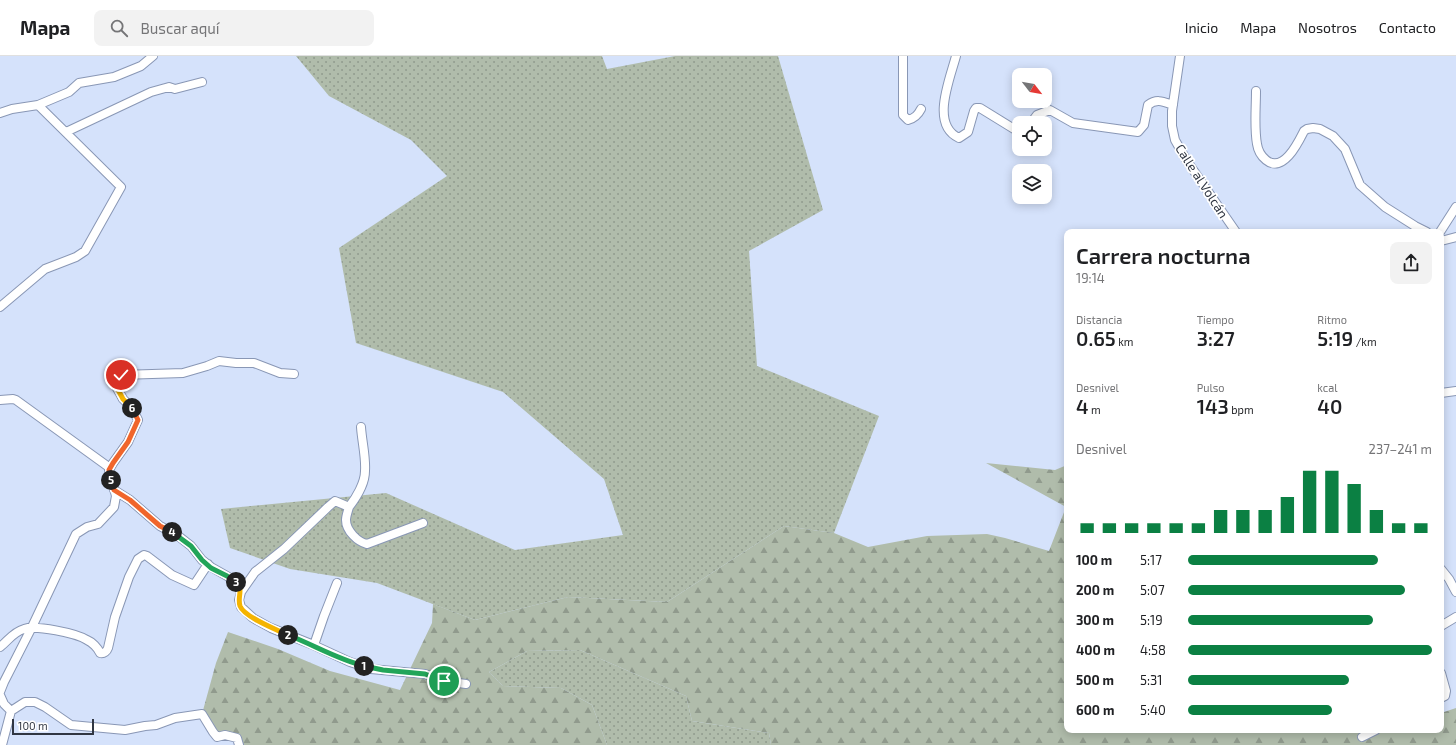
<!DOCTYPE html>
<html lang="es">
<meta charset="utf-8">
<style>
body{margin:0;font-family:"Exo 2",sans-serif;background:#f2f2f2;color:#202124;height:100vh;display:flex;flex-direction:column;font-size:15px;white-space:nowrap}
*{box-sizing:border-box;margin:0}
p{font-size:13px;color:#757577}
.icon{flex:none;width:22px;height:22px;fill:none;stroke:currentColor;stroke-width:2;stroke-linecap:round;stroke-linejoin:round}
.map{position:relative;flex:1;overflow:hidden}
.sheet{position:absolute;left:1064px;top:173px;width:380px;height:504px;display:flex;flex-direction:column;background:#fff;border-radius:8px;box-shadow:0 2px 10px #0003}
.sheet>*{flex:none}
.needle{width:26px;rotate:121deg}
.tools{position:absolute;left:1012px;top:12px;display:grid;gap:8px}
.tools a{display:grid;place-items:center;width:40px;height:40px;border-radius:8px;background:#fff;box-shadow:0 2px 10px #0003;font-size:20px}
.scale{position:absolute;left:12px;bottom:10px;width:82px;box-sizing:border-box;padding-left:4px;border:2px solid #303642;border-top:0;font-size:11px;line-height:14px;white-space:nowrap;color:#303642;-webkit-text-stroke:3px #fff;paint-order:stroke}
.pin{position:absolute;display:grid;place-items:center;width:34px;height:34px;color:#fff;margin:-17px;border:2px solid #fff;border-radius:50%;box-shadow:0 1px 4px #0007}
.km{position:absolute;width:20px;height:20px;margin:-10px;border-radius:50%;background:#222;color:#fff;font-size:11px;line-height:20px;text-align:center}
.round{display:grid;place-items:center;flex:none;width:42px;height:42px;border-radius:8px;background:#f2f2f2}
.summary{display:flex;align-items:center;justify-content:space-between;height:68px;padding:0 12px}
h1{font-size:22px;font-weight:600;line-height:30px}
.metrics{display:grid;grid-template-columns:repeat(3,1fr);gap:6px;height:68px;padding:4px 12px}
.metrics div{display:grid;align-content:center}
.metrics b{font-size:20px;font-weight:600}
.metrics small{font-size:11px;font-weight:400}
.metrics p{font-size:11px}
.chart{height:112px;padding:8px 12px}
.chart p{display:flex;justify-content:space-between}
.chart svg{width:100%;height:72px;margin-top:4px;stroke:#0b8043;stroke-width:6}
ul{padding:0 12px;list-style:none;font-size:13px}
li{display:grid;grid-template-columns:64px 48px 1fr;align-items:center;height:30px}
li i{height:10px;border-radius:5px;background:#0b8043}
header{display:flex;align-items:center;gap:24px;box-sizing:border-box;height:56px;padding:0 20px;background:#fff;border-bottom:1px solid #e0e0e0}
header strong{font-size:19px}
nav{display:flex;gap:22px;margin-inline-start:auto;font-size:14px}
.search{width:280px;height:36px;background:#f2f2f2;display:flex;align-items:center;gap:10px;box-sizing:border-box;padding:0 14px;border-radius:8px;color:#757577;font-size:15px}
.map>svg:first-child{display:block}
.grass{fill:url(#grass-dots)}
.forest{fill:url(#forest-firs)}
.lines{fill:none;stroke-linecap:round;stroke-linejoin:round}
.minor-casing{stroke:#8997b5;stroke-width:10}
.minor{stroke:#fff;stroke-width:8}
.split-1-casing{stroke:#fff;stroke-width:8}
.split-2-casing{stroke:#fff;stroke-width:8}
.split-3-casing{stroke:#fff;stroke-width:8}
.split-4-casing{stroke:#fff;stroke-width:8}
.split-5-casing{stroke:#fff;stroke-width:8}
.split-6-casing{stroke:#fff;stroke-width:8}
.split-7-casing{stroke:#fff;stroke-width:8}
.split-1{stroke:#22a559;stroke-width:5}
.split-2{stroke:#22a559;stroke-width:5}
.split-3{stroke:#f5b400;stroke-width:5}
.split-4{stroke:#22a559;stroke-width:5}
.split-5{stroke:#f0652b;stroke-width:5}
.split-6{stroke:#f0652b;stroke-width:5}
.split-7{stroke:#f5b400;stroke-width:5}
.labels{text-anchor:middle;stroke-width:3.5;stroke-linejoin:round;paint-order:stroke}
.street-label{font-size:13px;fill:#303642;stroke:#fff}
</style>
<header>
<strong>Mapa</strong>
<div class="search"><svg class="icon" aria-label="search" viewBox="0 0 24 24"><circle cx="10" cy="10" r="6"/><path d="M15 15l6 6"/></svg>Buscar aquí</div>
<nav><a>Inicio</a><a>Mapa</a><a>Nosotros</a><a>Contacto</a></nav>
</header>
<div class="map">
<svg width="1456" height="689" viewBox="0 0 1456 689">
<defs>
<pattern id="grass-dots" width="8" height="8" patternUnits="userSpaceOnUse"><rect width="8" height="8" fill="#b0bcab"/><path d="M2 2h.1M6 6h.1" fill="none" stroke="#909a8d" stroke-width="1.8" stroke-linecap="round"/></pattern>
<pattern id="forest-firs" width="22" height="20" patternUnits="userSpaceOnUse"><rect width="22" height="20" fill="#b0bcab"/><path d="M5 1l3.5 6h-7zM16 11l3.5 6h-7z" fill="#909a8d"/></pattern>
</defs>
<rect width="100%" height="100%" fill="#d5e2fb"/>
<path class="grass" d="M 296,0 L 602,0 L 607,13 L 675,0 L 778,0 L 823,154 L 749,195 L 757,310 L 879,360 L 834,477 L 784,470 L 667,546 L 568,541 L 475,564 L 377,527 L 290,513 L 230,492 L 221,453 L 386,437 L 515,494 L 623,479 L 604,423 L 503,336 L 356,287 L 339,192 L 447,120 L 411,84 L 329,40 Z
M 580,594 L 686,640 L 692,665 L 769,677 L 771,689 L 607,689 L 592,649 L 561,632 L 503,630 L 489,616 L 527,595 Z"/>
<path class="forest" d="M 986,407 L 1055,414 L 1067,409 L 1067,674 L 1441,674 L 1441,657 L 1456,652 L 1456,689 L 771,689 L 769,677 L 692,665 L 686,640 L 580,594 L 527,595 L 489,616 L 503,630 L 561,632 L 592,649 L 607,689 L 239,689 L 237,682 L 217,681 L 202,658 L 216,607 L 228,576 L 278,593 L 330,615 L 400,634 L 432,567 L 433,548 L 475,564 L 568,541 L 667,546 L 784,470 L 834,477 L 868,491 L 927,480 L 987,478 L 1005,482 L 1049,495 L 1066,451 Z"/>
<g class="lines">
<g class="minor-casing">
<path id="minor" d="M 903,0 L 903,59 L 908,64 C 915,62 918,59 921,53
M 956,0 C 950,23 930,69 959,82 L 968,76 L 974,55 L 976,52 L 980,52 L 1019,76
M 1180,0 L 1172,55 L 1172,70 L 1175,84 L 1187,105 L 1236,176
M 1256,35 C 1256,53 1254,71 1257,88 C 1258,95 1261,100 1266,104 C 1283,118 1298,87 1304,75 L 1307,73 L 1313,72 L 1320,73 L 1333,80 L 1345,93 L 1360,129 L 1385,151 L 1415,170 L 1427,176
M 0,57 L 12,53 L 38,49 L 69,36 L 79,27 L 114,21 L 141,10 L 153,0
M 1031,67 L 1037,59 L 1050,54 L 1073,67 L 1138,76 L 1144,69 L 1148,49 C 1157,42 1164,46 1173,49
M 66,76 L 151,36 L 169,31 L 175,33 L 202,26
M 1440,176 L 1456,151
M 1441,185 L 1456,181
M 0,251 L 45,213 L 76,201 L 85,195 L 121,131 L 38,49
M 1441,337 L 1456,335
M 0,344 L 13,343 L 16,344 L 110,412
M 114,434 L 130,444 L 160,470 L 177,479 L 191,490 L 202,504 L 211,511 L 227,520 L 238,528 L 241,536 L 239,544 L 241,551 L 253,562 L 271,572 L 311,588 L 350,606 L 371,613 L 425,618 L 444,625 L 466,628
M 349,451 C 348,455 346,460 346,464 C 346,475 358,486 367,488 L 423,467
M 1441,513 L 1449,523 L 1456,536
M 241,536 L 255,516 L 284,493 L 328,451 L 335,445 L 349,451 C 356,442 365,427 365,415 C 366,401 362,386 361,371
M 1441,570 L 1456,561
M 314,589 L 324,560 L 337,527
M 0,591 C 8,585 13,576 24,573 C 36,569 76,577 87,584 C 92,586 98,592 100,597 C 104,598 107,595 108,592 L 115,561 L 129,521 L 138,503 L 144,499 L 147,500 L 172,519 L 194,529 L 208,508
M 1441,617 L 1446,635 L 1445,640 L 1441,642
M 0,636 L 4,626 L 32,571 L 76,478 L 87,471 L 98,468 L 114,451 L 116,440 L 109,414 L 113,407 L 128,386 L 138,364 L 132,352 L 123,343 L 117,332 L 121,319 L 183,317 L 207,310 L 219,305 L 236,307 L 254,307 L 280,317 L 294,318
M 0,639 L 4,648 L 11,655 L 2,689
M 11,655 L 25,646 L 35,646 L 45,651 L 71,669 L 125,674 L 145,670 L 156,669 L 175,662 L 202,658 L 213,676 L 217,681 L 225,679 L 237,682 L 239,689
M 1362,681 L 1376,674"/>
</g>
<use href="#minor" class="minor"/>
</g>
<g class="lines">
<g class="split-1-casing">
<path id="split-1" d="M 364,610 L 383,614 L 425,618 L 444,625"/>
</g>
<g class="split-2-casing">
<path id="split-2" d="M 288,579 C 314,589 337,603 364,610"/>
</g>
<g class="split-3-casing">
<path id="split-3" d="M 236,526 C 244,533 237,541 240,550 C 244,561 277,574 288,579"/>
</g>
<g class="split-4-casing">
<path id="split-4" d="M 172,476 L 191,490 L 202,504 L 211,512 L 227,520 L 236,526"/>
</g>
<g class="split-5-casing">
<path id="split-5" d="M 111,424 L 114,434 L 130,444 L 160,470 L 172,476"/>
</g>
<g class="split-6-casing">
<path id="split-6" d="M 111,424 L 109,414 L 113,407 L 128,386 L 138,364 L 132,352"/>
</g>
<g class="split-7-casing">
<path id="split-7" d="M 121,319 L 117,332 L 123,343 L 132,352"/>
</g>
<use href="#split-1" class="split-1"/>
<use href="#split-2" class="split-2"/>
<use href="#split-3" class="split-3"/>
<use href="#split-4" class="split-4"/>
<use href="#split-5" class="split-5"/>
<use href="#split-6" class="split-6"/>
<use href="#split-7" class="split-7"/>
</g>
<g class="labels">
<g class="street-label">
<text transform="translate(1202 125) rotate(57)" y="5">Calle al Volcán</text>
</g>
</g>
</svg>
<div class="tools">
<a><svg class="needle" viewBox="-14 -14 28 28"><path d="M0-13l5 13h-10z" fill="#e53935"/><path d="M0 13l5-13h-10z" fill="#757577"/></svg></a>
<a><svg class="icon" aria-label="locate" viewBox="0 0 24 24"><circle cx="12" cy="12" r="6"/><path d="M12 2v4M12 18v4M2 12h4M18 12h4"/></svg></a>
<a><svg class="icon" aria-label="layers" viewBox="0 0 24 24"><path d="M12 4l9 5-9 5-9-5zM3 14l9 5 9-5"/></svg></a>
</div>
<div class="scale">100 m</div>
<div class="pin" style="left:444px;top:625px;background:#1e9e55"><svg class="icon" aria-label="arrive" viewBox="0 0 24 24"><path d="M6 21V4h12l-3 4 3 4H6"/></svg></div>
<div class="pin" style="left:121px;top:319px;background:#d93025"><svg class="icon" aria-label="check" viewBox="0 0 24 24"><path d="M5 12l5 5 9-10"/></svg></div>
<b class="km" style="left:364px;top:610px">1</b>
<b class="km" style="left:288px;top:579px">2</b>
<b class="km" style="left:236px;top:526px">3</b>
<b class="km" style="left:172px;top:476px">4</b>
<b class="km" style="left:111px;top:424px">5</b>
<b class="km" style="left:132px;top:352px">6</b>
<section class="sheet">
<div class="summary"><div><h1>Carrera nocturna</h1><p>19:14</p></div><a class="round"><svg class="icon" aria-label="share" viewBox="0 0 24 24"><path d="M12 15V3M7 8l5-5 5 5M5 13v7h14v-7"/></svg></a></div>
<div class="metrics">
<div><p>Distancia</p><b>0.65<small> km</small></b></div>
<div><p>Tiempo</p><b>3:27</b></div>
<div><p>Ritmo</p><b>5:19<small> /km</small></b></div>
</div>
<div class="metrics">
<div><p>Desnivel</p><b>4<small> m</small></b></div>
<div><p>Pulso</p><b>143<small> bpm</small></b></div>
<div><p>kcal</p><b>40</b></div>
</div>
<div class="chart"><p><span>Desnivel</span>237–241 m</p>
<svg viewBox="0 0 160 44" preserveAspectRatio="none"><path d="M5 44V38M15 44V38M25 44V38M35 44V38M45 44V38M55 44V38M65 44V30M75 44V30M85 44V30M95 44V22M105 44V6M115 44V6M125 44V14M135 44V30M145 44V38M155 44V38"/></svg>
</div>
<ul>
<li><b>100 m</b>5:17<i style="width:78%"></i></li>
<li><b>200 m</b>5:07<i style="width:89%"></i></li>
<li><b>300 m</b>5:19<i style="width:76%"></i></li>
<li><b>400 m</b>4:58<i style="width:100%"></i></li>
<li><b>500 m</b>5:31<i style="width:66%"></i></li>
<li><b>600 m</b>5:40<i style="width:59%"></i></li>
</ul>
</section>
</div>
